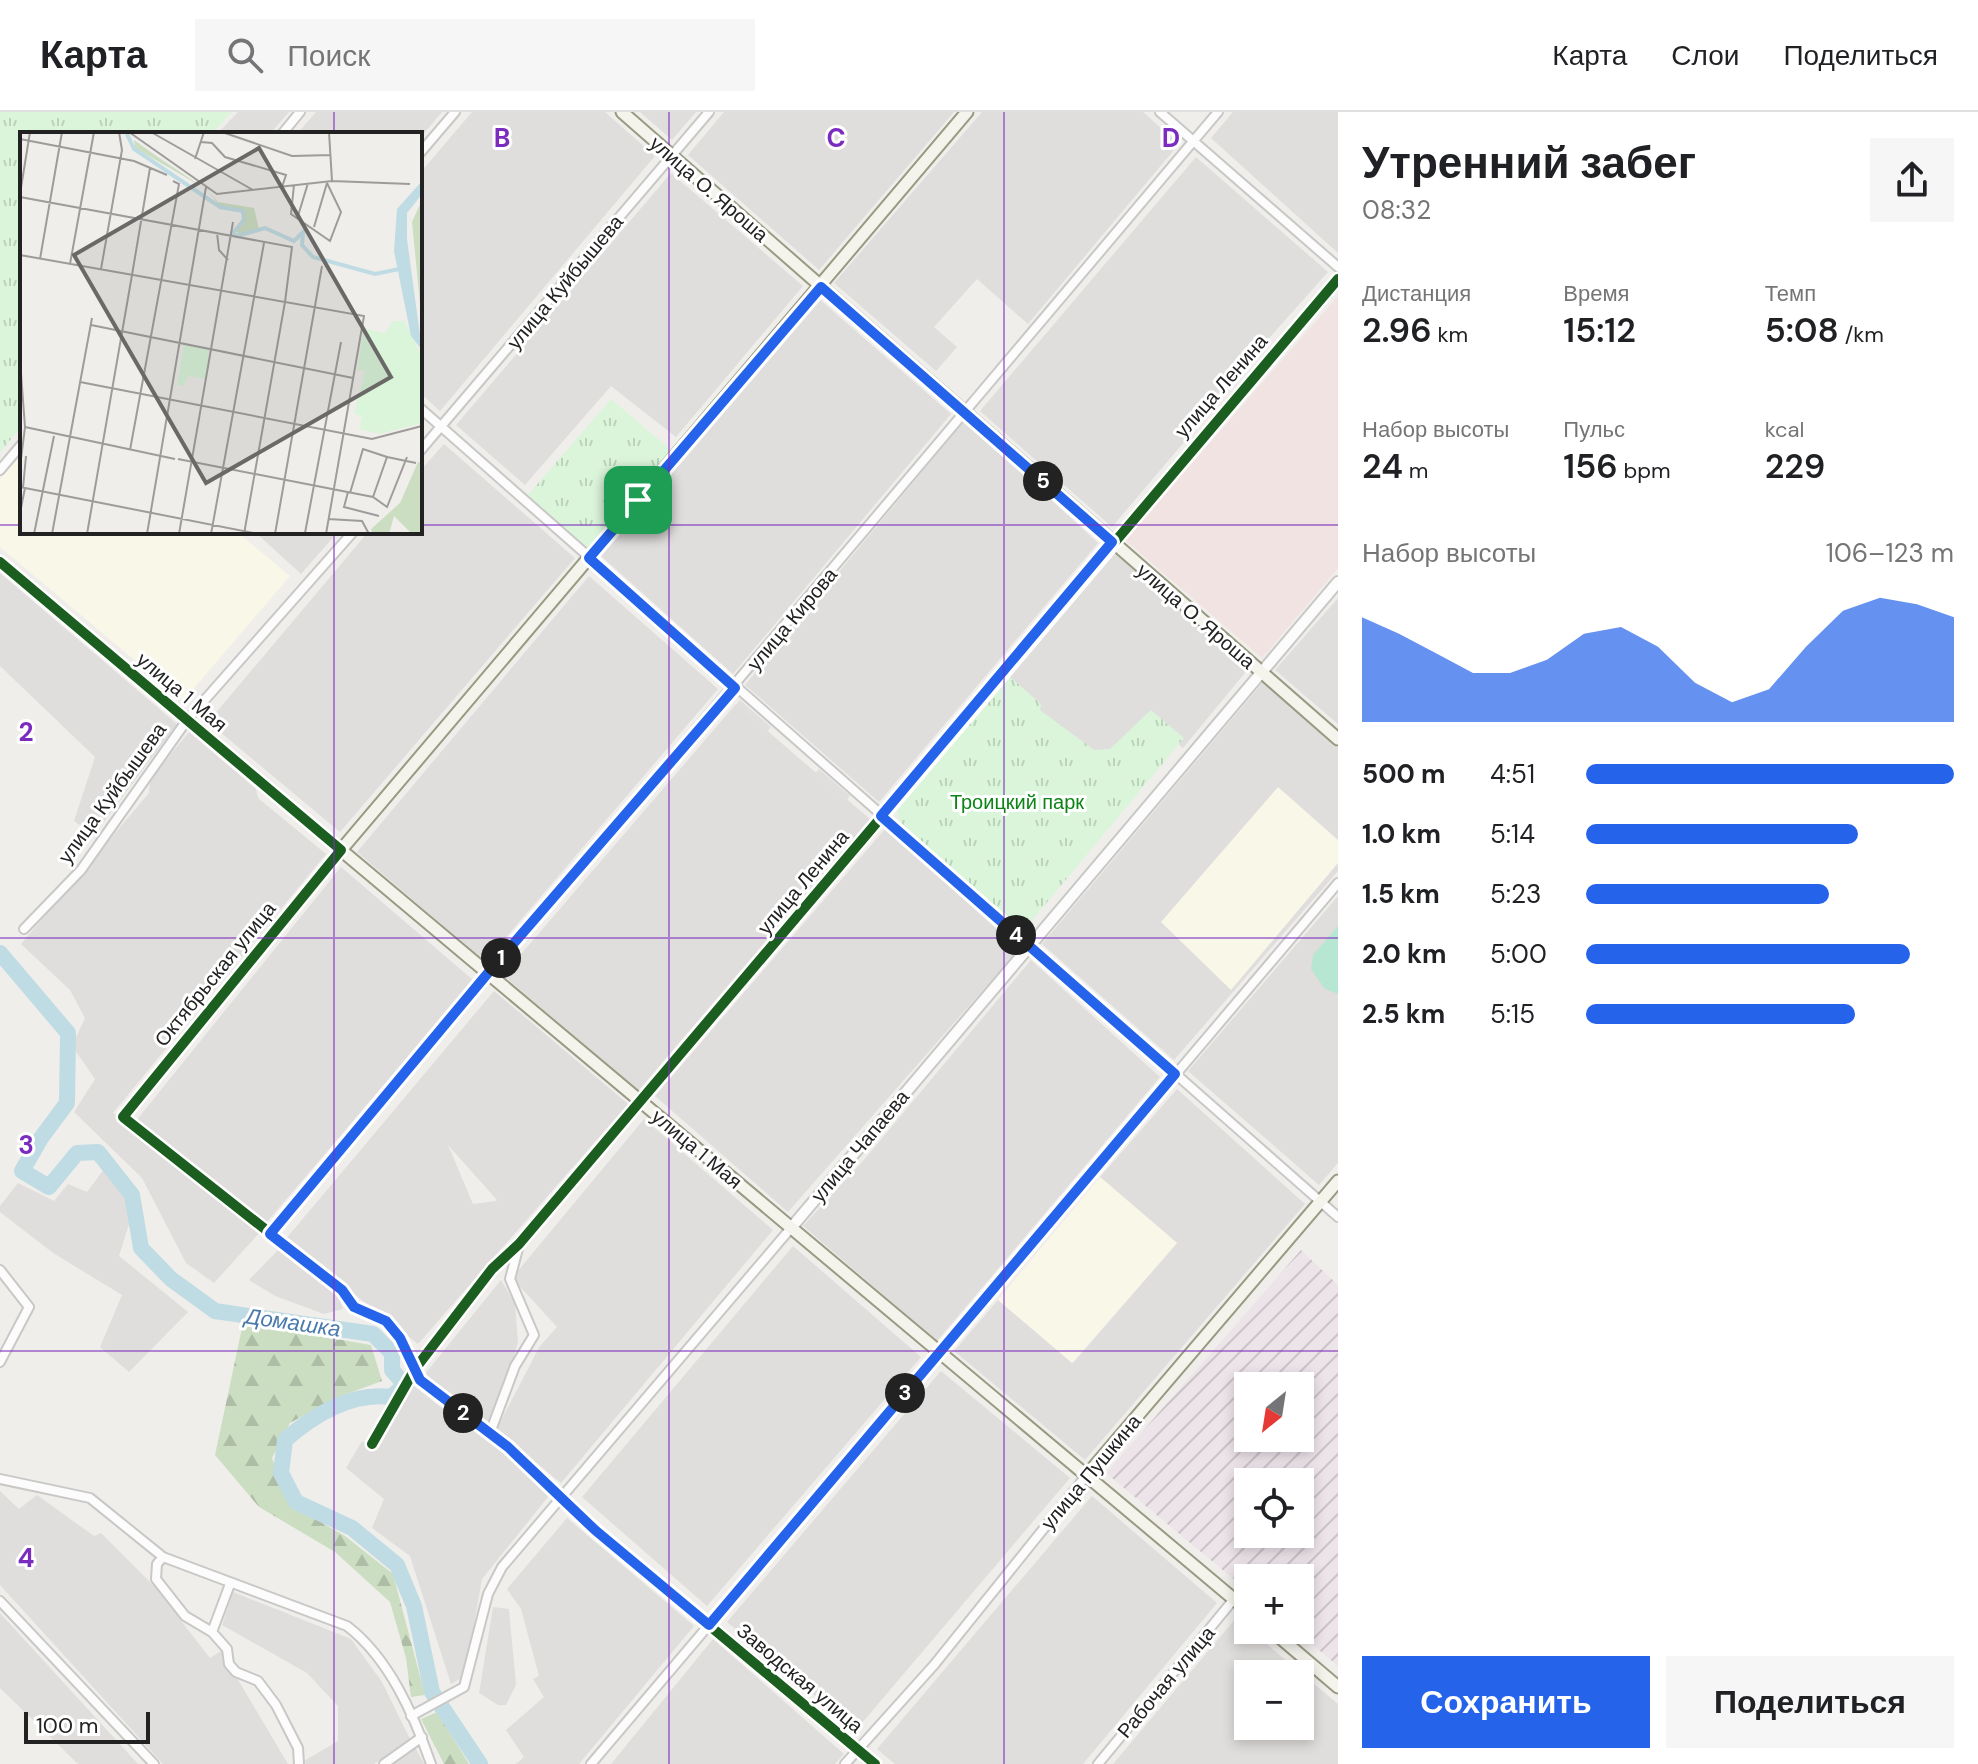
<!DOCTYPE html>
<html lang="ru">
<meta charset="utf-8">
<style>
body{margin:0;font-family:"DM Sans",sans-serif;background:#f6f6f6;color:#202124;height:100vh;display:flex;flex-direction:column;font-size:30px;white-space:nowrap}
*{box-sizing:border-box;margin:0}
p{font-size:26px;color:#757577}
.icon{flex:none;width:44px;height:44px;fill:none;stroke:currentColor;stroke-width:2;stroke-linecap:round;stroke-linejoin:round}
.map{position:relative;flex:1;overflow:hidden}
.details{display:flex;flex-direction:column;background:#fff;width:640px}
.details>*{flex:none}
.needle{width:52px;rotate:210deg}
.fabs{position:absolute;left:1234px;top:1260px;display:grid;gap:16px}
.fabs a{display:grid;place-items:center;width:80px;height:80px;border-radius:0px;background:#fff;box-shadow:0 4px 12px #0003;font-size:40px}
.scale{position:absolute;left:24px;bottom:20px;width:126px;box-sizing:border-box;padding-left:8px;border:4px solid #222;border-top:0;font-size:22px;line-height:28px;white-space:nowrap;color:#222;-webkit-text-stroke:6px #fff;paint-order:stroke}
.pin{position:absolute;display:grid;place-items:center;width:68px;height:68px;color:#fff;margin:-34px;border-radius:16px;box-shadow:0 4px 12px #0006}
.km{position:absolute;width:40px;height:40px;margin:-20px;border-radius:50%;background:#222;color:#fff;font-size:22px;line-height:40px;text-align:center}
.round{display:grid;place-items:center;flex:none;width:84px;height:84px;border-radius:0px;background:#f6f6f6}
.overview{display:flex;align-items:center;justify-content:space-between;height:136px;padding:0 24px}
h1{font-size:44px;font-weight:600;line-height:60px}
.figures{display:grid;grid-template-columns:repeat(3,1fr);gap:12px;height:136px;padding:8px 24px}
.figures div{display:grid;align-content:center}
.figures b{font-size:34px;font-weight:600}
.figures small{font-size:22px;font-weight:400}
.figures p{font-size:22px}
.chart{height:224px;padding:16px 24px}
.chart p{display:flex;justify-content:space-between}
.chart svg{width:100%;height:144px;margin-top:8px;fill:#2563eb;opacity:.7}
.cta{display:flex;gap:16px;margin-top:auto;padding:16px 24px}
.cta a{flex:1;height:92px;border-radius:0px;background:#2563eb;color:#fff;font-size:32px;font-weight:600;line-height:92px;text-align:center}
.cta a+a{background:#f6f6f6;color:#202124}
ul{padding:0 24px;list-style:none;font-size:26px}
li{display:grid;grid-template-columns:128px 96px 1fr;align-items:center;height:60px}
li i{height:20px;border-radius:10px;background:#2563eb}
header{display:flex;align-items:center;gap:48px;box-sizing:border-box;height:112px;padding:0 40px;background:#fff;border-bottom:2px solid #e0e0e0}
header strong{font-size:38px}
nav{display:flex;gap:44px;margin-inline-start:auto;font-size:28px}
.search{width:560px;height:72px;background:#f6f6f6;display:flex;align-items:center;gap:20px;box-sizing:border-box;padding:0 28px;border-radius:0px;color:#757577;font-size:30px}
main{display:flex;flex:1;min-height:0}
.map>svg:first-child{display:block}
.residential{fill:#dfdedc;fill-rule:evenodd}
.commercial{fill:#f1e3e1}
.industrial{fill:url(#industrial-furrows);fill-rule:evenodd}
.education{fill:#f8f7e8}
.forest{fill:url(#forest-firs)}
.park{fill:url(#park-tufts)}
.pitch{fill:#b7e6d2}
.parking{fill:#e0dfde}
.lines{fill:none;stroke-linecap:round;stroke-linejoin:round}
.river{stroke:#bfdbe3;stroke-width:16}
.minor-casing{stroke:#c9c8c7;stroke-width:12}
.tertiary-casing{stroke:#c9c8c7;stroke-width:14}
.secondary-casing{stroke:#999a82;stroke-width:15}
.minor{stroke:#fdfcfc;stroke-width:8}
.tertiary{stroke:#fdfcfc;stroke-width:10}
.secondary{stroke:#f4f4ed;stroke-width:11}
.cycleway-casing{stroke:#fff;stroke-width:15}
.cycleway{stroke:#1b5e20;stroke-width:10}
.route-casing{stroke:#fff;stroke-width:16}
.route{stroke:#2563eb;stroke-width:10}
.grid{fill:none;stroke:#7b2cbf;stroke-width:2;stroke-opacity:0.55}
.labels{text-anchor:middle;stroke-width:6;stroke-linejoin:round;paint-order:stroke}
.street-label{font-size:20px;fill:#222;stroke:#fff}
.park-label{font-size:20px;fill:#0c8416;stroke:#fff}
.water-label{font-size:22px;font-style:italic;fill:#4a7aab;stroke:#fff}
.inset-river{fill:none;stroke:#bfdbe3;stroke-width:4}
.inset-road{fill:none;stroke:#9e9c9b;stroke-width:2}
.view{fill:#6a6968;fill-opacity:0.15;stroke:#6a6968;stroke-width:4}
.inset-edge{fill:none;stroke:#222;stroke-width:4}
.grid-label{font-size:26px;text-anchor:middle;font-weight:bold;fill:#7b2cbf;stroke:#fff;stroke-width:6;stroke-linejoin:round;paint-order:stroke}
</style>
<header>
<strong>Карта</strong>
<div class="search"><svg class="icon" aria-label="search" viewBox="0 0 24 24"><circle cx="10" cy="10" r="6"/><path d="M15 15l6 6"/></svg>Поиск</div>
<nav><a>Карта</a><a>Слои</a><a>Поделиться</a></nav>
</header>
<main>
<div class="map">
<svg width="1338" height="1652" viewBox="0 0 1338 1652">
<defs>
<pattern id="industrial-furrows" width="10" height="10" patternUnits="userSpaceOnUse" patternTransform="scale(2)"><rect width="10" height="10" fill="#ede4e9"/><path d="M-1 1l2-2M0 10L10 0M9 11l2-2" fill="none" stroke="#cbc3c8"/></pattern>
<pattern id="forest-firs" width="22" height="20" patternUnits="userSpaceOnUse" patternTransform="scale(2)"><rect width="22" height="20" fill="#cbdec1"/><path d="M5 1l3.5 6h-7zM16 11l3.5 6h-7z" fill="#aebea6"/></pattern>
<pattern id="park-tufts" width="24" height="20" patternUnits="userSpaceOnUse" patternTransform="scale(2)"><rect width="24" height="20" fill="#daf5da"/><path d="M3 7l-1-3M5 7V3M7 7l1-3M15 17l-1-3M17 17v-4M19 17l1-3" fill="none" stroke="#bbd2bb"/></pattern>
</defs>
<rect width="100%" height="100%" fill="#f0eeeb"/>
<path class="residential" d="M 238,0 L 289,0 L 270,22 L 217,22 Z
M 316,0 L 442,0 L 420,26 L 420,22 L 297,22 Z
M 472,0 L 605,0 L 655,44 L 440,299 L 420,281 L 420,61 Z
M 640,0 L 696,0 L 672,28 Z
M 724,0 L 954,0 L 819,158 L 688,43 Z
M 982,0 L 1143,0 L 1179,32 L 1028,212 L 977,167 L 934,215 L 957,235 L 936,259 L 834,171 Z
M 1233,0 L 1338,0 L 1338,141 L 1211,26 Z
M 1196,45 L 1328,160 L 1194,310 L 1196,316 L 1112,415 L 980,299 Z
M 671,61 L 803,174 L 676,325 L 611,274 L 525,373 L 456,313 Z
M 819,187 L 951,302 L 733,562 L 600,443 Z
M 965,308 L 1098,431 L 879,690 L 745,573 Z
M 444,332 L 575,446 L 340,720 L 208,610 L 368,420 L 420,420 L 420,359 Z
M 255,420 L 338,420 L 301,462 Z
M 1114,441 L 1249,556 L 1183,636 L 1150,607 L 1117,642 L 1095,643 L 1004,570 Z
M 0,461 L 177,612 L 94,723 L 74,709 L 95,645 L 0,554 Z
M 589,464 L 718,577 L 485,850 L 357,740 Z
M 1338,486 L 1338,612 L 1275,558 Z
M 1264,569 L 1338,636 L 1338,759 L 1174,948 L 1042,832 Z
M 736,592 L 870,707 L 638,979 L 503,863 Z
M 189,620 L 256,677 L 258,686 L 326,742 L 113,1001 L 260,1120 L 214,1171 L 186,1151 L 142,1066 L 74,1000 L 95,967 L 72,934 L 85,906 L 70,878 L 21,832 L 149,681 L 150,667 Z
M 885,717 L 1019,837 L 788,1100 L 655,984 Z
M 341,755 L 473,868 L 266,1111 L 135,1010 Z
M 1338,784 L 1338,1051 L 1319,1073 L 1188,959 Z
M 1031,848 L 1160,965 L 937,1229 L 803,1114 L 863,1049 Z
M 494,879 L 628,992 L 418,1232 L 285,1128 ZM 448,1033 L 497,1088 L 496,1089 L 473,1092 Z
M 1177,977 L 1305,1092 L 1085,1348 L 954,1239 L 998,1188 L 1073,1251 L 1177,1131 L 1100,1065 Z
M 644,1007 L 773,1118 L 561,1371 L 496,1318 L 540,1234 L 557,1215 L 512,1166 Z
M 105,1056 L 125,1076 L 129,1112 L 119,1144 L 188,1200 L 129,1260 L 100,1235 L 122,1183 L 53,1141 L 0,1100 L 0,1094 L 18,1071 L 54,1089 L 68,1072 L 87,1080 Z
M 793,1134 L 921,1245 L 707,1494 L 582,1385 Z
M 280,1136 L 338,1184 L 343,1197 L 324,1202 L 275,1184 L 249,1168 Z
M 501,1168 L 515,1192 L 518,1230 L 504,1279 L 488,1310 L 424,1263 Z
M 941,1259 L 1070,1366 L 856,1618 L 727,1510 Z
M 413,1273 L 464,1314 L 483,1322 L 552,1380 L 482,1467 L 465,1564 L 451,1572 L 410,1444 L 372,1416 L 384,1387 L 346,1356 L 362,1329 L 375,1336 Z
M 0,1379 L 19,1397 L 37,1383 L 94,1424 L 101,1421 L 154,1474 L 210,1546 L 221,1539 L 288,1652 L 163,1652 L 0,1473 Z
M 1092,1384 L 1217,1491 L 1083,1652 L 895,1652 L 877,1637 Z
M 567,1406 L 694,1514 L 579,1652 L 516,1652 L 524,1645 L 506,1618 L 544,1585 L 533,1567 L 539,1564 L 521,1497 L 507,1477 Z
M 233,1480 L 351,1527 L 382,1570 L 410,1627 L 374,1652 L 306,1652 L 304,1649 L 338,1629 L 338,1594 L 307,1561 L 222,1513 Z
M 493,1495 L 509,1497 L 516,1573 L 506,1593 L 498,1593 L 479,1581 Z
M 0,1501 L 138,1652 L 78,1652 L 0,1576 Z
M 1236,1506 L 1338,1592 L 1338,1652 L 1113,1652 ZM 1248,1562 L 1300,1562 L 1300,1614 L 1248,1614 Z
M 713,1527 L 844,1642 L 835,1652 L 611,1652 Z
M 414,1633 L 424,1652 L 388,1652 Z"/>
<path class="commercial" d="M 1338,184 L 1338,456 L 1262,546 L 1125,428 Z"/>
<path class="industrial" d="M 1301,1138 L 1338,1173 L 1338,1554 L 1295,1518 L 1300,1518 L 1300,1466 L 1248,1466 L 1248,1479 L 1106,1361 ZM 1248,1274 L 1300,1274 L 1300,1326 L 1248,1326 ZM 1248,1370 L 1300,1370 L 1300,1422 L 1248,1422 Z"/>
<path class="education" d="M 22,340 L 22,420 L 237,420 L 290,464 L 183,589 L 0,435 L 0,367 Z
M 1278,675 L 1338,728 L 1338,751 L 1231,878 L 1161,810 Z
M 1100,1065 L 1177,1131 L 1072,1251 L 998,1188 Z"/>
<path class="forest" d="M 250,1212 L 371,1233 L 382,1269 L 336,1286 L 290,1311 L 272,1346 L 289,1392 L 345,1424 L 393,1462 L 425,1583 L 411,1585 L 406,1546 L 390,1490 L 335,1440 L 259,1395 L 215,1343 L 242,1216 Z
M 437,1600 L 469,1652 L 444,1652 L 421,1607 Z"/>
<path class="park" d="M 0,0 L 232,0 L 211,22 L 22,22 L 22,314 L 0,340 Z
M 611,287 L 672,339 L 588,437 L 527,384 Z
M 1009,564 L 1041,592 L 1040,598 L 1094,638 L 1110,637 L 1151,598 L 1184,626 L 1023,819 L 900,710 L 897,699 Z"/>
<path class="pitch" d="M 1338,814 L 1338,882 L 1325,877 L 1311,857 L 1313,843 Z"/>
<path class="parking" d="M 740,588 L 771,615 L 767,620 L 736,593 Z
M 819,657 L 850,684 L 846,689 L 815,662 Z"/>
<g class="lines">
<path class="river" d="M 0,841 L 68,921 L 67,991 L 41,1026 L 22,1059 L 49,1075 L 77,1041 L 98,1040 L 132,1083 L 141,1136 L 171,1167 L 215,1199 L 373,1222 L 392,1241 L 392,1258 L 405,1273 L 391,1285 C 351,1280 315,1302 285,1328 L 281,1361 L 296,1390 L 352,1416 L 397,1453 L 414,1494 L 432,1580 L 480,1652"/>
<g class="minor-casing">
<path id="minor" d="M 1160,0 L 1338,155
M 282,22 L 300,0
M 420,41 L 455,0
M 420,296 L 1338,1105
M 420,339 L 709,0
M 0,358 L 22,332
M 0,450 L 341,738 L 123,1005 L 342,1178 L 354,1195 L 386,1209 L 400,1226 L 420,1268 L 508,1335 L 595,1418 L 875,1652
M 24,817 L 81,758 L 187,608 L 353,420
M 270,1122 L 1218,0
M 0,1158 L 29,1195 L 0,1250
M 490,1321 L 515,1254 L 534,1223 L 510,1167 L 519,1133
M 372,1332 L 415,1257 L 492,1157 L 519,1132 L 1338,167
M 0,1367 L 90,1386 L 163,1445 L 347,1514 C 389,1546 414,1603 431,1652
M 163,1445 L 157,1452 L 156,1467 L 185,1504 L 212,1520 L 227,1537 L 229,1552 L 236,1560 L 258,1569 L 276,1593 L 298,1636 L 299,1652
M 0,1489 L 154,1652
M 212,1520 L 230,1472
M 411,1604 L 464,1575 L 488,1482 L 502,1455 L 791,1116
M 384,1652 L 422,1625
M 591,1652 L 1338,771
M 845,1652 L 934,1553 L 1086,1364
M 1098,1652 L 1234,1487"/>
</g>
<g class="tertiary-casing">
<path id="tertiary" d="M 791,1116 L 1338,470"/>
</g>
<g class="secondary-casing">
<path id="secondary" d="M 622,0 L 1338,627
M 967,0 L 341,738 L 1248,1499
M 1086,1364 L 1338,1069
M 1271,1518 L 1338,1575"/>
</g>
<use href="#minor" class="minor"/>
<use href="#tertiary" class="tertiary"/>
<use href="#secondary" class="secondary"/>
<g class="cycleway-casing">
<path id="cycleway" d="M 0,450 L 341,738 L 123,1005 L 342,1178 L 354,1195 L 386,1209 L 400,1226 L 420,1268 L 508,1335 L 595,1418 L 875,1652
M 372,1332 L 415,1257 L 492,1157 L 519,1132 L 1338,167"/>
</g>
<use href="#cycleway" class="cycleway"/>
</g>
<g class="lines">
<g class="route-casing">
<path id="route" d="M 821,175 L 1112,430 L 881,704 L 1175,962 L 709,1513 L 595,1418 L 508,1335 L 420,1268 L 400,1226 L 386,1209 L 354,1195 L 342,1178 L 270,1122 L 488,861 L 735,576 L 589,446 Z"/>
</g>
<use href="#route" class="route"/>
</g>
<path class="grid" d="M 334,0 L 334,22M 669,0 L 669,1652M 1004,0 L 1004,1652M 0,413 L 22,413M 420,413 L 1338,413M 334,420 L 334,1652M 0,826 L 1338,826M 0,1239 L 1338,1239"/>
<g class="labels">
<g class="street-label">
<text transform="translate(709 77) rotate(41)" y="7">улица О. Яроша</text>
<text transform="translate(565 170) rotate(-50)" y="7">улица Куйбышева</text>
<text transform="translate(1221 274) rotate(-49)" y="7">улица Ленина</text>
<text transform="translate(1196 504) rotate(41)" y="7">улица О. Яроша</text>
<text transform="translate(792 507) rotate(-50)" y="7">улица Кирова</text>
<text transform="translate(182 580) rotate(40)" y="7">улица 1 Мая</text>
<text transform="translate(112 681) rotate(-54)" y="7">улица Куйбышева</text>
<text transform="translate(803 770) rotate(-50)" y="7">улица Ленина</text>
<text transform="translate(215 862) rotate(-51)" y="7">Октябрьская улица</text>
<text transform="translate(860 1034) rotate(-50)" y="7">улица Чапаева</text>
<text transform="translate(697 1037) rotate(40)" y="7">улица 1 Мая</text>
<text transform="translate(1091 1360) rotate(-50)" y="7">улица Пушкина</text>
<text transform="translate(800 1566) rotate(40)" y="7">Заводская улица</text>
<text transform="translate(1166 1570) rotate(-50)" y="7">Рабочая улица</text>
</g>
<g class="park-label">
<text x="1017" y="697">Троицкий парк</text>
</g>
<g class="water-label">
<text transform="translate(293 1210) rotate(8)" y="8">Домашка</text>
</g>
</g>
<g transform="translate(20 20)">
<rect width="402" height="402" fill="#f0eeeb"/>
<path d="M 114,8 L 135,23 L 184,56 L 115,16 ZM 187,58 L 198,70 L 234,76 L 239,97 L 221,104 L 216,99 L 225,80 L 200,74 ZM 402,68 L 402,192 L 392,90 ZM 398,330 L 402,331 L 402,402 L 392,402 L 374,384 L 369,402 L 353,402 L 351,397 L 380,371 Z" fill="#cbdec1"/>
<path d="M 373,189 L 384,189 L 402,224 L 402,291 L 359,302 L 339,297 L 342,284 L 334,282 L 345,239 L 337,238 L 344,196 L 365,201 ZM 164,213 L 189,218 L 186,247 L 168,244 L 164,254 L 157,253 Z" fill="#daf5da"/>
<path d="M 402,49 L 402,62 L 387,81 L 387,107 L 402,218 L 391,204 L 374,119 L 377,77 Z" fill="#bfdbe3"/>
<path class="inset-river" d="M 106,0 L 114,17 L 200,75 L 223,79 L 224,88 L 213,101 L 217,104 L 245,96 L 274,109 L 283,100 L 282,113 L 293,125 L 355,142 L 384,136"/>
<path class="inset-road" d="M 109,0 L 197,62 L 312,49 L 390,52M 131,0 L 233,58M 202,0 L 272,24 L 311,23M 309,0 L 312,49M 0,7 L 114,29 L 147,43M 181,10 L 192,11 L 205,25 L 266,43 L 262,55M 175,27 L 184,0M 274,53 L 271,82 L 310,109 L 321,80 L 307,51M 0,62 L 10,0M 0,65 L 272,115 L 265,170 L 344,184 L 306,402M 278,84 L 288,51M 294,95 L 307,51M 197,101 L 199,118 L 208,128M 0,123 L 265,170 L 224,402M 20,127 L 42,0M 50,132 L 74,0M 81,137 L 102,18 L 99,0M 112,143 L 130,36M 71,193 L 333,246M 0,228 L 5,295 L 0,335M 60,250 L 91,256M 91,256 L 352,307 L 402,294M 5,295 L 155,327M 110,318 L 159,52 L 153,49M 367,325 L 396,331M 158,327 L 353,365 L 367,375 L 387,325M 0,355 L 239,402M 3,356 L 6,324M 328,360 L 324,375 L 359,384M 330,361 L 343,317 L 367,325 L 353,365M 0,381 L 5,356M 308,387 L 342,389 L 349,402M 285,401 L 321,210M 14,402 L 34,304M 32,402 L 72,186M 67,402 L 112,143M 127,402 L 186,55M 159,402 L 213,90M 191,402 L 244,111M 255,402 L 302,134"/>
<path class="view" d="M 239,16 L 371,245 L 186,351 L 54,123 Z"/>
<rect width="402" height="402" class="inset-edge"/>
</g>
<g class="grid-label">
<text x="502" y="35">B</text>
<text x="836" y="35">C</text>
<text x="1171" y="35">D</text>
<text x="26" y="629">2</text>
<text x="26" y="1042">3</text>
<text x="26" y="1455">4</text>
</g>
</svg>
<div class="fabs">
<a><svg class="needle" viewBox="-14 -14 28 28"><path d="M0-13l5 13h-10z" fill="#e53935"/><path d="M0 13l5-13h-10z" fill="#757577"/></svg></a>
<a><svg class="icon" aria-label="locate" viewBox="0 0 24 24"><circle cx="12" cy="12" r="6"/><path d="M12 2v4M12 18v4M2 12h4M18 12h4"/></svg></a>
<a>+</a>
<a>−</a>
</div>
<div class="scale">100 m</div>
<div class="pin" style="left:638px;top:388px;background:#1e9e55"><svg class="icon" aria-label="arrive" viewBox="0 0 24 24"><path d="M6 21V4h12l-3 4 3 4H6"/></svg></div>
<b class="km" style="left:501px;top:846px">1</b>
<b class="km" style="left:463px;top:1301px">2</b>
<b class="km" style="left:905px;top:1281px">3</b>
<b class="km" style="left:1016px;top:823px">4</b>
<b class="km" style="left:1043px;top:369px">5</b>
</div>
<section class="details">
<div class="overview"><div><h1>Утренний забег</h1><p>08:32</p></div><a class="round"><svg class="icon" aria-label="share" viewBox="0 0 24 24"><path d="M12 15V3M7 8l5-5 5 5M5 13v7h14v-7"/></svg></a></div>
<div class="figures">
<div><p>Дистанция</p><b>2.96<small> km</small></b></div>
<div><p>Время</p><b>15:12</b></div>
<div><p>Темп</p><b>5:08<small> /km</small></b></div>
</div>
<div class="figures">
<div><p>Набор высоты</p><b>24<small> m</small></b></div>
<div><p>Пульс</p><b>156<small> bpm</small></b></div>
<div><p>kcal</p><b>229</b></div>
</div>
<div class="chart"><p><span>Набор высоты</span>106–123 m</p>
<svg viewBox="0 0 160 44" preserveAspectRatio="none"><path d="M0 44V12L10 17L20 23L30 29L40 29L50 25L60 17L70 15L80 21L90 32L100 38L110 34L120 21L130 10L140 6L150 8L160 12V44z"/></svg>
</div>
<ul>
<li><b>500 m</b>4:51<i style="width:100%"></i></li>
<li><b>1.0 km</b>5:14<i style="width:74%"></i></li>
<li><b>1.5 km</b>5:23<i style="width:66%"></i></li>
<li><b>2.0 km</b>5:00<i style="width:88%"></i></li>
<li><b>2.5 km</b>5:15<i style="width:73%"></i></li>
</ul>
<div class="cta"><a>Сохранить</a><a>Поделиться</a></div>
</section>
</main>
